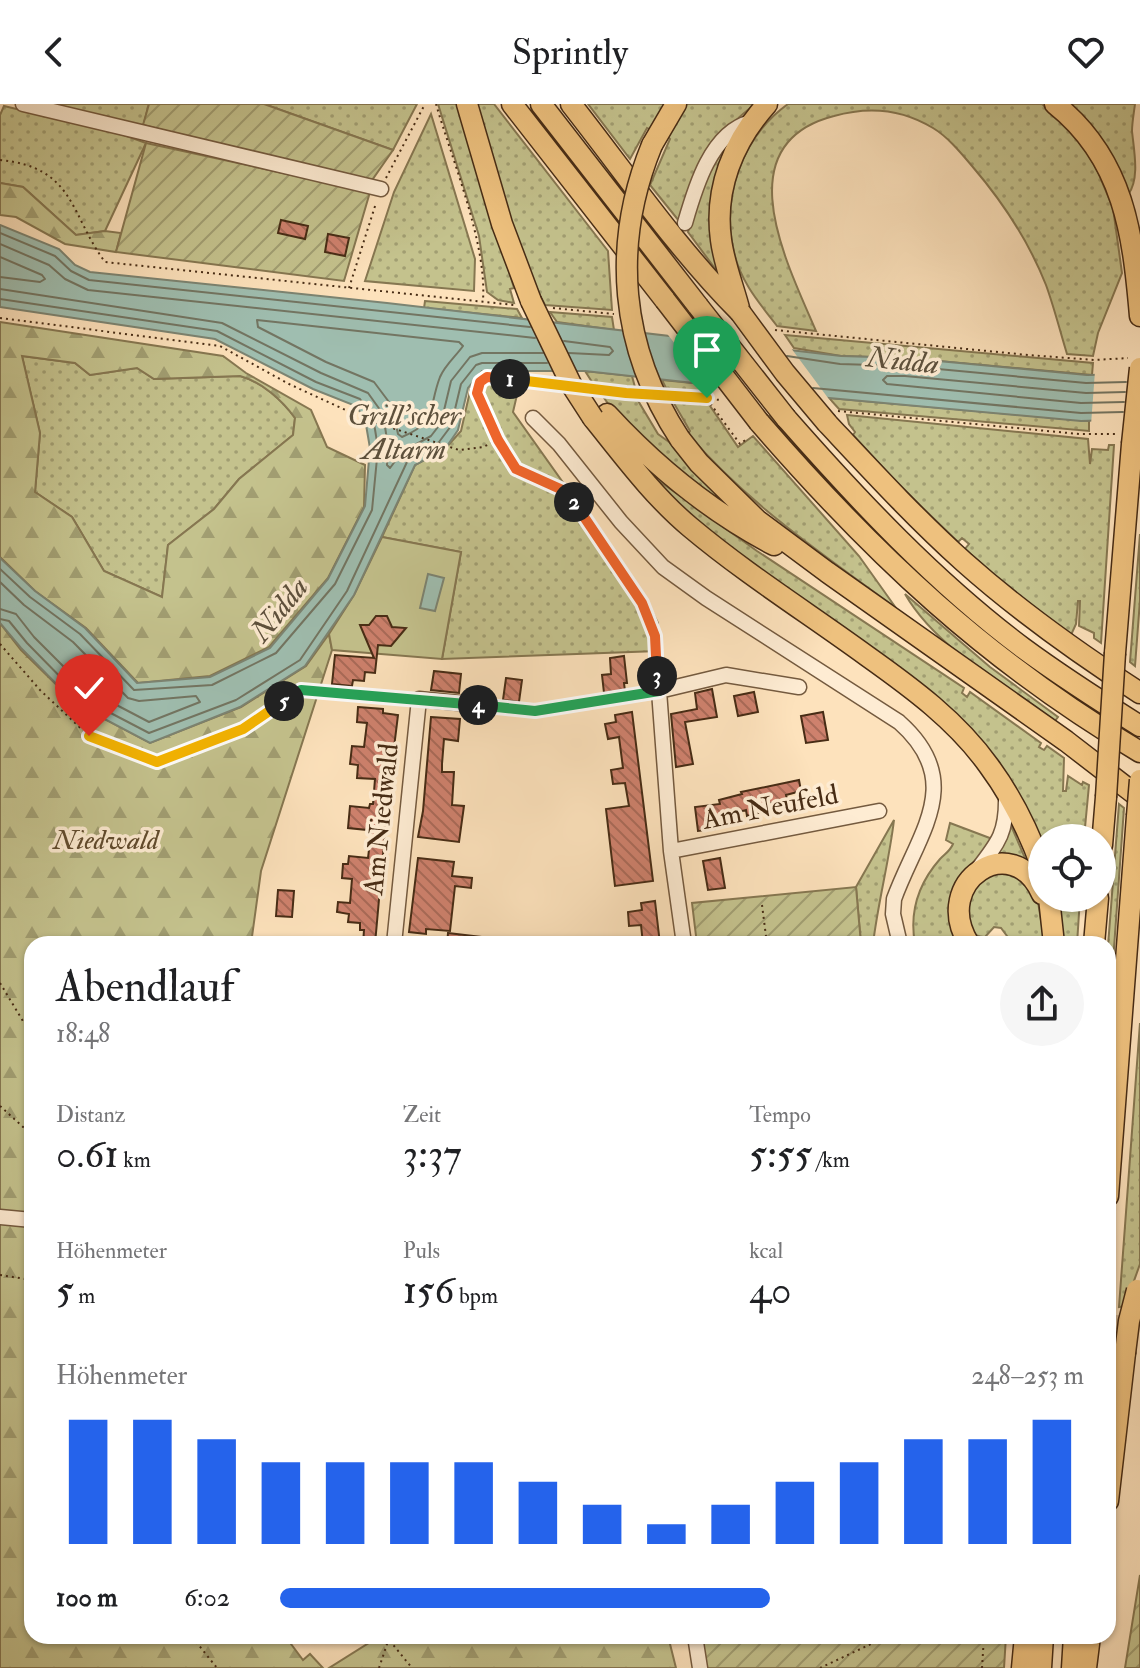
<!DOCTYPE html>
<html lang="de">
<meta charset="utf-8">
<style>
body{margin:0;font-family:"IM FELL Double Pica",serif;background:#f6f6f6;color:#202124;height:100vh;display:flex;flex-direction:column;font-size:30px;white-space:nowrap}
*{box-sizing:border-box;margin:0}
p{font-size:26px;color:#757577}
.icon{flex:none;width:44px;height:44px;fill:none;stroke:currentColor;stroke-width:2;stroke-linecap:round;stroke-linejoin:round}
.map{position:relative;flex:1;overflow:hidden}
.drawer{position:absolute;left:24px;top:832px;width:1092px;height:708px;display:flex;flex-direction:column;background:#fff;border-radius:24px;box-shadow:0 2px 6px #0004}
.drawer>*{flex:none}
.controls{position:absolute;left:1028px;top:720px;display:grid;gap:16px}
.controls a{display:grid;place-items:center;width:88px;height:88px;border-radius:50%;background:#fff;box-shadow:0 2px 6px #0004;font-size:40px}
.pin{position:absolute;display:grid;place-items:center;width:68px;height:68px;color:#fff;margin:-82px -34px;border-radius:50% 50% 50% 0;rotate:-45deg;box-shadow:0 0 8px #0007}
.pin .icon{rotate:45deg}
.km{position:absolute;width:40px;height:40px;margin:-20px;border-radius:50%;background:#222;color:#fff;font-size:22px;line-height:40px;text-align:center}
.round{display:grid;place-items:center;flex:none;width:84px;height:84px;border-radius:42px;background:#f6f6f6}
.headline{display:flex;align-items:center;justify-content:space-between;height:136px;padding:0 32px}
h1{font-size:44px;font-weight:600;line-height:60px}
.metrics{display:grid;grid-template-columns:repeat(3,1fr);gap:12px;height:136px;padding:8px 32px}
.metrics div{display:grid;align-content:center}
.metrics b{font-size:40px;font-weight:600}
.metrics small{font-size:22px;font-weight:400}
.metrics p{font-size:22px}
.chart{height:224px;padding:16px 32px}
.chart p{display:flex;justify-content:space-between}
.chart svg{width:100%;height:144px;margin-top:8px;stroke:#2563eb;stroke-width:6}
ul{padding:0 32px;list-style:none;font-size:26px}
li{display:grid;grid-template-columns:128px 96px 1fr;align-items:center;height:60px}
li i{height:20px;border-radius:10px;background:#2563eb}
header{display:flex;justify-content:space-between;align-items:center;height:104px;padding:0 32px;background:#fff;font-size:36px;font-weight:600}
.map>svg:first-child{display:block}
.grass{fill:url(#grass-dots);stroke:#867751;stroke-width:2}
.forest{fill:url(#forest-firs);stroke:#867751;stroke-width:2;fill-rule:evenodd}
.park{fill:#c4c28d;stroke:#867751;stroke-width:2}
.garden{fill:url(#garden-furrows);stroke:#867751;stroke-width:2}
.water{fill:#9fbeb0;stroke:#7c8472;stroke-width:2}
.pier{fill:#fde2bc}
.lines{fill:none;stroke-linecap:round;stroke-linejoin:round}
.shore{stroke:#737562;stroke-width:2}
.building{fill:url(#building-back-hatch);stroke:#472c15;stroke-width:2}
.minor-tunnel{stroke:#d9be9b;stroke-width:14;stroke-dasharray:14 7;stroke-linecap:butt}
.minor-casing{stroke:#745a3f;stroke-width:17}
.highway-casing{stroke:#472c15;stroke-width:23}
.path{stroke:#472c15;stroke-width:2;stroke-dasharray:2 4;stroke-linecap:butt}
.minor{stroke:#feecd3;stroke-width:14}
.highway{stroke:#eec17e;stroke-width:20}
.highway-bridge-casing{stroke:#472c15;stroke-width:23;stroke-linecap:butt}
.highway-bridge{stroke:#eec17e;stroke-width:20}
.split-1-casing{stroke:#fff;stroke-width:16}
.split-2-casing{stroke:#fff;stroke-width:16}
.split-3-casing{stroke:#fff;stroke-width:16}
.split-4-casing{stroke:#fff;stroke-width:16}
.split-5-casing{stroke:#fff;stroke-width:16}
.split-6-casing{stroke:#fff;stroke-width:16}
.split-1{stroke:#f5b400;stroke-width:10}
.split-2{stroke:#f0652b;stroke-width:10}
.split-3{stroke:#f0652b;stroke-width:10}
.split-4{stroke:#22a559;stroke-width:10}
.split-5{stroke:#22a559;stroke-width:10}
.split-6{stroke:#f5b400;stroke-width:10}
.labels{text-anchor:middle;stroke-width:7;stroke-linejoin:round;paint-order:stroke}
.street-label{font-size:28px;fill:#472c15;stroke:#feecd3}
.park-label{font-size:28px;font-style:italic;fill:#604a2d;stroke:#feecd3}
.water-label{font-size:30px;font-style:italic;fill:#5d503c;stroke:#feecd3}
</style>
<header><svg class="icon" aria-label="back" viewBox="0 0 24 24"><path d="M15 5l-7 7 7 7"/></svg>Sprintly<svg class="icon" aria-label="heart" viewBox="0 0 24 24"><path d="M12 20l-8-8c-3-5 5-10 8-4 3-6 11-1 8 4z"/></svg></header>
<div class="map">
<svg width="1140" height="1564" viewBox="0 0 1140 1564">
<defs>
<pattern id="grass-dots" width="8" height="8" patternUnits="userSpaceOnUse" patternTransform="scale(2)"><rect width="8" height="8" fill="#c4c28d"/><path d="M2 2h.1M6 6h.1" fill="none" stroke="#a19e72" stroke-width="1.8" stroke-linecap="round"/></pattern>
<pattern id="forest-firs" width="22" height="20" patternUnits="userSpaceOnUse" patternTransform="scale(2)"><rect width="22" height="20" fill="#c4c28d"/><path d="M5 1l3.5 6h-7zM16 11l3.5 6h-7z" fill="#a19e72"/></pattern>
<pattern id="garden-furrows" width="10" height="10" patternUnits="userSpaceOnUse" patternTransform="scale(2)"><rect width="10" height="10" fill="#c4c28d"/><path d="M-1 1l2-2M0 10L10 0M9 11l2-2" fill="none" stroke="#a19e72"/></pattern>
<pattern id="building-back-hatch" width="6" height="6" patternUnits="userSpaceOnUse" patternTransform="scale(2)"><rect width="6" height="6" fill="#ce816d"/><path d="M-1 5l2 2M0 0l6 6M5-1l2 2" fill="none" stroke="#a96a58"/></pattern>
</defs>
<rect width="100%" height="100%" fill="#fde2bc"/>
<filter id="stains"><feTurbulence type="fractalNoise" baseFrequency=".0025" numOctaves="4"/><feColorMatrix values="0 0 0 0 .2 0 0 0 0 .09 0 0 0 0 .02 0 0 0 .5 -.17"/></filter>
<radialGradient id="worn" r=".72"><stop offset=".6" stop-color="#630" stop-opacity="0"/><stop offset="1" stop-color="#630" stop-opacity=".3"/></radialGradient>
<path class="grass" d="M 23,0 L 149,0 L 141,30 Z
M 264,0 L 417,0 L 393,46 Z
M 438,0 L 458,0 L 514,184 L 510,185 L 514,199 L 498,196 L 487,188 L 479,132 Z
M 475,0 L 494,0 L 608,147 L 612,206 L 545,201 C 511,139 498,66 475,0 Z
M 588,0 L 666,0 L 651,26 L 647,24 L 630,55 Z
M 687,0 L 755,0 C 716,30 691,69 679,117 L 650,81 L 670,35 L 667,32 Z
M 788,0 L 1042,0 L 1079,33 L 1098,68 L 1113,104 L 1122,169 L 1098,229 L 1093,252 L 1067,250 C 1060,227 1054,203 1046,181 C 1029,138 1002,97 972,62 C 961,49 948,33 933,24 C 902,5 869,2 834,12 C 725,40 787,159 816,227 L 777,222 C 760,200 740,177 734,148 C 721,93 742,33 788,0 Z
M 1066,0 L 1135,0 C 1134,8 1132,19 1132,27 C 1134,47 1140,75 1128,91 Z
M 4,2 L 121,30 L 146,39 L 105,127 L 76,131 L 23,83 L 0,79 L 0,11 Z
M 431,10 L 475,155 L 474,187 L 365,177 L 394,88 Z
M 730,35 L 722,174 L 688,128 C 695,93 710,65 730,35 Z
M 425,197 L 517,205 L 522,214 L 424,204 Z
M 550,208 L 612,213 L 614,226 L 557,218 Z
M 785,231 L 1093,259 L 1092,271 L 906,254 L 841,252 L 794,244 Z
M 22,252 L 75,259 L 90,271 L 137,264 L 154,275 L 240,272 C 262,278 282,296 295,314 L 293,331 L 239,375 L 214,405 L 168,441 L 162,493 L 104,467 L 72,413 L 35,388 L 40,329 Z
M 585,267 L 632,272 L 636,287 L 594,281 Z
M 481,274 L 520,278 L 513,308 L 645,494 L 658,519 L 658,547 L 442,555 L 461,448 L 382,433 L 415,361 L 445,345 L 461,327 L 471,283 Z
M 662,276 L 703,280 L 712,291 L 668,288 Z
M 602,291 L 637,295 L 658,330 L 669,338 L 672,337 L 753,423 L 742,419 L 621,318 Z
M 829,294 L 1089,317 L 1089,327 L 839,305 Z
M 672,296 L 708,299 L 738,343 L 753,332 L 859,452 L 896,504 C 822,450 748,400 688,330 L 690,327 Z
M 847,311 L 1088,335 L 1090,360 L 1092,345 L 1108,346 L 1109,341 L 1114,341 L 1101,539 L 1094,534 L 1094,529 L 1079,522 L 1080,497 L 1078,497 L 1076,520 L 1071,531 L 1007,482 L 965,445 L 969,440 L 962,434 L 958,438 L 897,379 L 853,331 L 855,328 L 849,320 Z
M 769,312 L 776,313 L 1062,581 L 1066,589 C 955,509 858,417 769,312 Z
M 655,374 L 757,447 L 964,584 L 962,589 L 967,593 L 970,588 L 1041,639 L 1039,643 L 1044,646 L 1047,642 L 1064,654 L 1063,687 L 1066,687 L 1068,672 L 1082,681 L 1083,678 L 1089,681 L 1084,734 L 1042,734 L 1042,749 L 1002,671 L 701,426 Z
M 1140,430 L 1140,496 L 1135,562 L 1130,558 Z
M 905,490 L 990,563 L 1058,613 L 1055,617 C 1005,582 936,544 905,490 Z
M 1119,700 L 1124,704 L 1108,928 L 1108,842 Z
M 894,716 C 889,758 878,798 873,840 L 861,840 L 856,783 Z
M 1009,717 L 1028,761 L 991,757 Z
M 950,719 L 995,736 C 957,776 939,784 964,840 L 915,840 C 909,807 918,780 940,755 C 946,749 950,747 953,740 L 946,736 Z
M 994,769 L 1019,772 L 1037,792 L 1045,840 L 1013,840 L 1001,824 L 994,823 L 985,833 C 960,834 965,793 977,779 C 981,775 988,772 994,769 Z
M 1055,794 L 1080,794 L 1077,840 L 1073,840 L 1074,834 L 1069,834 L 1068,840 L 1062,840 Z
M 1140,919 L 1140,1160 L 1125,1202 L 1119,1203 Z"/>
<path class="forest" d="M 0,79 L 23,83 L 76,131 L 105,127 L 121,129 L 116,148 L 65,140 L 16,113 L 0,111 Z
M 0,218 L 223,252 L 246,269 L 311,306 L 327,343 L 365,361 L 364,403 L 328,474 L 269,543 L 210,572 L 138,579 L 86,524 L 35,487 L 0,453 ZM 22,252 L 75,259 L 90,271 L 137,264 L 154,275 L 240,272 C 262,278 282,296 295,314 L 293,331 L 239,375 L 214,405 L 168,441 L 162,493 L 104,467 L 72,413 L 35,388 L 40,329 Z
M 0,519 L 21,546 L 76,600 L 150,639 L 241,603 L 306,562 L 329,530 L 332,546 L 261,767 L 251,840 L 32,840 L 32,1532 L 285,1532 L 303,1556 L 310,1550 L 323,1564 L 0,1564 Z
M 374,1532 L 668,1532 L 676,1564 L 329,1564 L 375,1535 Z"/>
<path class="park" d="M 382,433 L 461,448 L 442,555 L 332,546 L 329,530 L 354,491 Z"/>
<path class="garden" d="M 149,0 L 264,0 L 393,46 L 370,79 L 143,21 Z
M 146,39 L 370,88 L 344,177 L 116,148 Z
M 856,783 L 861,840 L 697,840 L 692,799 Z
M 1140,1471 L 1140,1564 L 1125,1564 Z
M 696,1532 L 1006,1532 L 1004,1564 L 700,1564 Z"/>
<path class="water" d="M 0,121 L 59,145 L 75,161 L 90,168 L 387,199 L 841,252 L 906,254 L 1087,271 L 1140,270 L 1140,315 L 1081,317 L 829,294 L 585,267 L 482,267 L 468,284 L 458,326 L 445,345 L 415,361 L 354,491 L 305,562 L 240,603 L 150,639 L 76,600 L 21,544 L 0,519 L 0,454 L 35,487 L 85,524 L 137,579 L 210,573 L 270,544 L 328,475 L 365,402 L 370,344 L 365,315 L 356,302 L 313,285 L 215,235 L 0,203 Z
M 428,470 L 444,474 L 435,507 L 420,504 Z"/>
<path class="pier" d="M 665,227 L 788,240 L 831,298 L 710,285 Z
M 1140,266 L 1140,319 L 1091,321 L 1095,267 Z"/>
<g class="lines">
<path class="shore" d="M 0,129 L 55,152 L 71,167 L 89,176 L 530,223
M 0,140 L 49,161 L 65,175 L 88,186 L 535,234
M 0,153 L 42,171 L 45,175 L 40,178 L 0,173
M 0,185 L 222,219 L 321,269 L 368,289 L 383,310 L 388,342 L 387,361 L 390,364 L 402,348 L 431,332 L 441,319 L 451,277 L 470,253 L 482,249 L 543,249
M 0,195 L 217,227 L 316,278 L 360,295 L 373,313 L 378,344 L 372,406 L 335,480 L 276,549 L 212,581 L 134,586 L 80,530 L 30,493 L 0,465
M 257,216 L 459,238 L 463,242 C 456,252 445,261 440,273 C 428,304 438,318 402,333 L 398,330 L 392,302 L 374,278 L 326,258 L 258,223 Z
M 564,237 L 610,243 L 613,247 L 609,251 L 569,249
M 787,252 L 840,260 L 906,262 L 1086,279 L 1126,278
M 813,284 L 1081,309 L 1123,308
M 1124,298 L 1081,299 L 887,280 L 883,276 L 887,272 L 905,272 L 1086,289 L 1125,288
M 0,478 L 24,501 L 73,538 L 128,594 L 139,597 L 196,592 L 200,598 L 149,618 L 86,585 L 34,533 L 16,510 L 0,505
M 0,515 L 9,517 L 27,539 L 80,593 L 149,629 L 236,596 L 300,556 L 347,487 L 407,358 L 439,338 L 451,322 L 461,280 L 476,261 L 482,259 L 547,259"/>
</g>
<path class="building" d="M 281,116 L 308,122 L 305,135 L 278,129 Z
M 328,130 L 349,134 L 345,152 L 325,148 Z
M 376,512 L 387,512 L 392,523 L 406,524 L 391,542 L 378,541 L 375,569 L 365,568 L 364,577 L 353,576 L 352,582 L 332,580 L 335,551 L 374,554 L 360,521 L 369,521 Z
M 624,552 L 627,579 L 624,579 L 625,587 L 604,589 L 602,571 L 611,570 L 610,554 Z
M 434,567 L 461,570 L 459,589 L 431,586 Z
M 506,574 L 522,576 L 519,598 L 503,596 Z
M 712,585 L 717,613 L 685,618 L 693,660 L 676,663 L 671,610 L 697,605 L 695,589 Z
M 754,588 L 758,608 L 738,612 L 734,592 Z
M 358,603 L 383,605 L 383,609 L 398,611 L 389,684 L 375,840 L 363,840 L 364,826 L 360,826 L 360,819 L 348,818 L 349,810 L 337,808 L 338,798 L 350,799 L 352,775 L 342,774 L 343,760 L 348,760 L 349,752 L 368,754 L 371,729 L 367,729 L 367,726 L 348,724 L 350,702 L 369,704 L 370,700 L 373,700 L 375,675 L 357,674 L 358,661 L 350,660 L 352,642 L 364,643 L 367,619 L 357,618 Z
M 632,608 L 653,777 L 615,782 L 606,705 L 629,702 L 625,679 L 613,680 L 611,666 L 623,664 L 619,633 L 608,635 L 605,620 L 616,618 L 615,611 Z
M 823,608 L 828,636 L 806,639 L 801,612 Z
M 431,613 L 460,615 L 458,637 L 444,635 L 442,660 L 442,668 L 454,668 L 452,701 L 464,702 L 459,738 L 418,733 L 423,707 Z
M 799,676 L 801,687 L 786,691 L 787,695 L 765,701 L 766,707 L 747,712 L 746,706 L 714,715 L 715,725 L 698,727 L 695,703 L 720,700 L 719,696 L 742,690 L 741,688 Z
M 418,754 L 454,758 L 452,772 L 472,774 L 471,784 L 455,782 L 450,827 L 426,825 L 426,830 L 409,828 Z
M 720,754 L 725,784 L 708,786 L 703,757 Z
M 278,786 L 294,787 L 292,813 L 276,812 Z
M 655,797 L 660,840 L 643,840 L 641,821 L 629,822 L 628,808 L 642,806 L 641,799 Z
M 448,829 L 481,833 L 481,840 L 447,840 Z"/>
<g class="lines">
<path class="minor-tunnel" d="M 1108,1217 L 1140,1221"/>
<g class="minor-casing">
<path id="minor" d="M 23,0 L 381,85
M 685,119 C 695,84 711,28 751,18
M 533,314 L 559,340 L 621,418 L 663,463 L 706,494 L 899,618 C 967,678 918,729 894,795 L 893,810 L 900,840
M 671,747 L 879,707
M 977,766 C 999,738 1007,728 1006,691
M 394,840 L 419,595 L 479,601
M 684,840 L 671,747 L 659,587 L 726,571 L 799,583
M 0,1113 L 32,1116
M 695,1532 L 700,1564"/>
</g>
<g class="highway-casing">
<path id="highway" d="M 467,0 L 502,120 L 531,197
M 512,0 L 665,196
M 541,0 L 698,202
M 571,0 C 626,70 677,145 740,208
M 1055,0 C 1124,55 1133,130 1140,212
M 652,41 L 676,0
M 740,208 C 734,184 724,160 721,136 C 714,85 733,38 767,0
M 607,310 C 655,362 711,408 774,441
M 593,314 C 623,351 653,392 690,423 C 746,470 808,509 867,552 C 912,584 957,617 989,662 C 1012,693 1029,728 1042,764
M 786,314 C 859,397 935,478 1023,544 C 1061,572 1100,597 1140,622
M 759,318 C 875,452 987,557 1140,648
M 827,319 C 871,366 915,414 964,458 C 1019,507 1078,549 1140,589
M 680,335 L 699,359 L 757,416 L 827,468 L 1066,637 L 1140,694
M 1115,549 L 1132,340
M 1102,741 L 1106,693
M 1049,794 L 1054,840
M 969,840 C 930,777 1013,724 1042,790
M 1094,840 L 1098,794
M 1108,1092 L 1137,712
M 1108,1397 L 1125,1249
M 1022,1564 L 1025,1532
M 1041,1564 L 1043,1532
M 1072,1564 L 1074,1532
M 1086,1564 L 1090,1532"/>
</g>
<path class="path" d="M 436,0 C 452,56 487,140 483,196
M 0,56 C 75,63 70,111 105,158 L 514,201
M 386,74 L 425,0
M 349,184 L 376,99
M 553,204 L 614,210
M 0,214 L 220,242 L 289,280 L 365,315 L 459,346 L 483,343 L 498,336 L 477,289 L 480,278 L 487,273 L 554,280
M 775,226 L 1028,251 L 1095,256 L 1128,254
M 596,285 L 637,290
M 675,292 L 721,296
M 707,295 L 740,340 L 748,334
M 838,307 L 1079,330 L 1115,330
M 499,337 L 516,365 L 567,388 L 642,499 L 655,532 L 657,571
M 0,540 L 40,586 L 89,632 L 157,658 L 243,625 L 301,586 L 406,594
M 492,602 L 535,607 L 644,589
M 762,801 L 767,840
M 0,879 L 32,932
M 0,1002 L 32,1031
M 0,1171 L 32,1176
M 195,1532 L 197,1539 L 217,1564
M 386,1532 L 412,1564
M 379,1564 L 388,1537
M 820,1564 L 888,1532
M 982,1564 L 984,1532"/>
<use href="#minor" class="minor"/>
<use href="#highway" class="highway"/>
<g class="highway-bridge-casing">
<path id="highway-bridge" d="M 652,41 C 611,141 620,244 680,335
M 665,196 L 759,318
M 531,197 L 571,280 L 593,314
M 698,202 L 786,314
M 740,208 L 785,269 L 827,319
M 1132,340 L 1140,264
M 1106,693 L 1115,549
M 1137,712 L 1140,676
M 1125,1249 L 1129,1217 L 1137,1186"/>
</g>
<use href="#highway-bridge" class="highway-bridge"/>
</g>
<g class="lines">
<g class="split-1-casing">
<path id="split-1" d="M 510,275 L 626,289 L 707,294"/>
</g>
<g class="split-2-casing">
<path id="split-2" d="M 510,275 L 487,273 L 480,278 L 477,289 L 498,336 L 516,365 L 567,388 L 574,398"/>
</g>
<g class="split-3-casing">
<path id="split-3" d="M 574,398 L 642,499 L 655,532 L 657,572"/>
</g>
<g class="split-4-casing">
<path id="split-4" d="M 478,601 L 535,607 L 659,587 L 657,572"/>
</g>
<g class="split-5-casing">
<path id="split-5" d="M 284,597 L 301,586 L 478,601"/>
</g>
<g class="split-6-casing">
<path id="split-6" d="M 89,632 L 157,658 L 243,625 L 284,597"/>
</g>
<use href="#split-1" class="split-1"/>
<use href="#split-2" class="split-2"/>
<use href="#split-3" class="split-3"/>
<use href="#split-4" class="split-4"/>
<use href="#split-5" class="split-5"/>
<use href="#split-6" class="split-6"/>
</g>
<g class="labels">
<g class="street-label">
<text transform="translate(770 702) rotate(-11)" y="10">Am Neufeld</text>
<text transform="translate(380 715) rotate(-84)" y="10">Am Niedwald</text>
</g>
<g class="park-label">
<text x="106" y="745">Niedwald</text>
</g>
<g class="water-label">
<text transform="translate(903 256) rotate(6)" y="10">Nidda</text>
<text x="404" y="321">Grill’scher<tspan x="404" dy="34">Altarm</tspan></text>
<text transform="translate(279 505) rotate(-51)" y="10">Nidda</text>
</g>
</g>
<rect width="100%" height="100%" filter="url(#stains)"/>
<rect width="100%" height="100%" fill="url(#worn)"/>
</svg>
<div class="controls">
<a><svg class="icon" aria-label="locate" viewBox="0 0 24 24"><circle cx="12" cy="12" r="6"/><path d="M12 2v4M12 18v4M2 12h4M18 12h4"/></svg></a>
</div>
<div class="pin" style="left:707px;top:294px;background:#1e9e55"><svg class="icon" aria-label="arrive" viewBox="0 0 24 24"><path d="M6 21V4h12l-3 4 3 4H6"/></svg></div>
<div class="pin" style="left:89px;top:632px;background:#d93025"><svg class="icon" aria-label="check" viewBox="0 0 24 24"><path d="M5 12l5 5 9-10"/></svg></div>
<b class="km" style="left:510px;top:275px">1</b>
<b class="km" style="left:574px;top:398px">2</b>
<b class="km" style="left:657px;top:572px">3</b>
<b class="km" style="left:478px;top:601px">4</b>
<b class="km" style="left:284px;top:597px">5</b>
<section class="drawer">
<div class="headline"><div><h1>Abendlauf</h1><p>18:48</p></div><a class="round"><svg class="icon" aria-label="share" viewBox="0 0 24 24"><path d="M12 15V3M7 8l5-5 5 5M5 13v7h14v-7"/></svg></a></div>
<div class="metrics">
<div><p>Distanz</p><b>0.61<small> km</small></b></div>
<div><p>Zeit</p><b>3:37</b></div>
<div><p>Tempo</p><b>5:55<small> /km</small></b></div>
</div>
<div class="metrics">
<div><p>Höhenmeter</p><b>5<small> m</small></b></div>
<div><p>Puls</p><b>156<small> bpm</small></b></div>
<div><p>kcal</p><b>40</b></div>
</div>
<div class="chart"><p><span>Höhenmeter</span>248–253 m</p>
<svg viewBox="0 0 160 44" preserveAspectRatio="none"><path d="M5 44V6M15 44V6M25 44V12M35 44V19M45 44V19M55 44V19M65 44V19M75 44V25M85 44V32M95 44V38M105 44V32M115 44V25M125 44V19M135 44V12M145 44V12M155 44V6"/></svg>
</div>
<ul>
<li><b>100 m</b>6:02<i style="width:61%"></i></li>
</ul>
</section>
</div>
